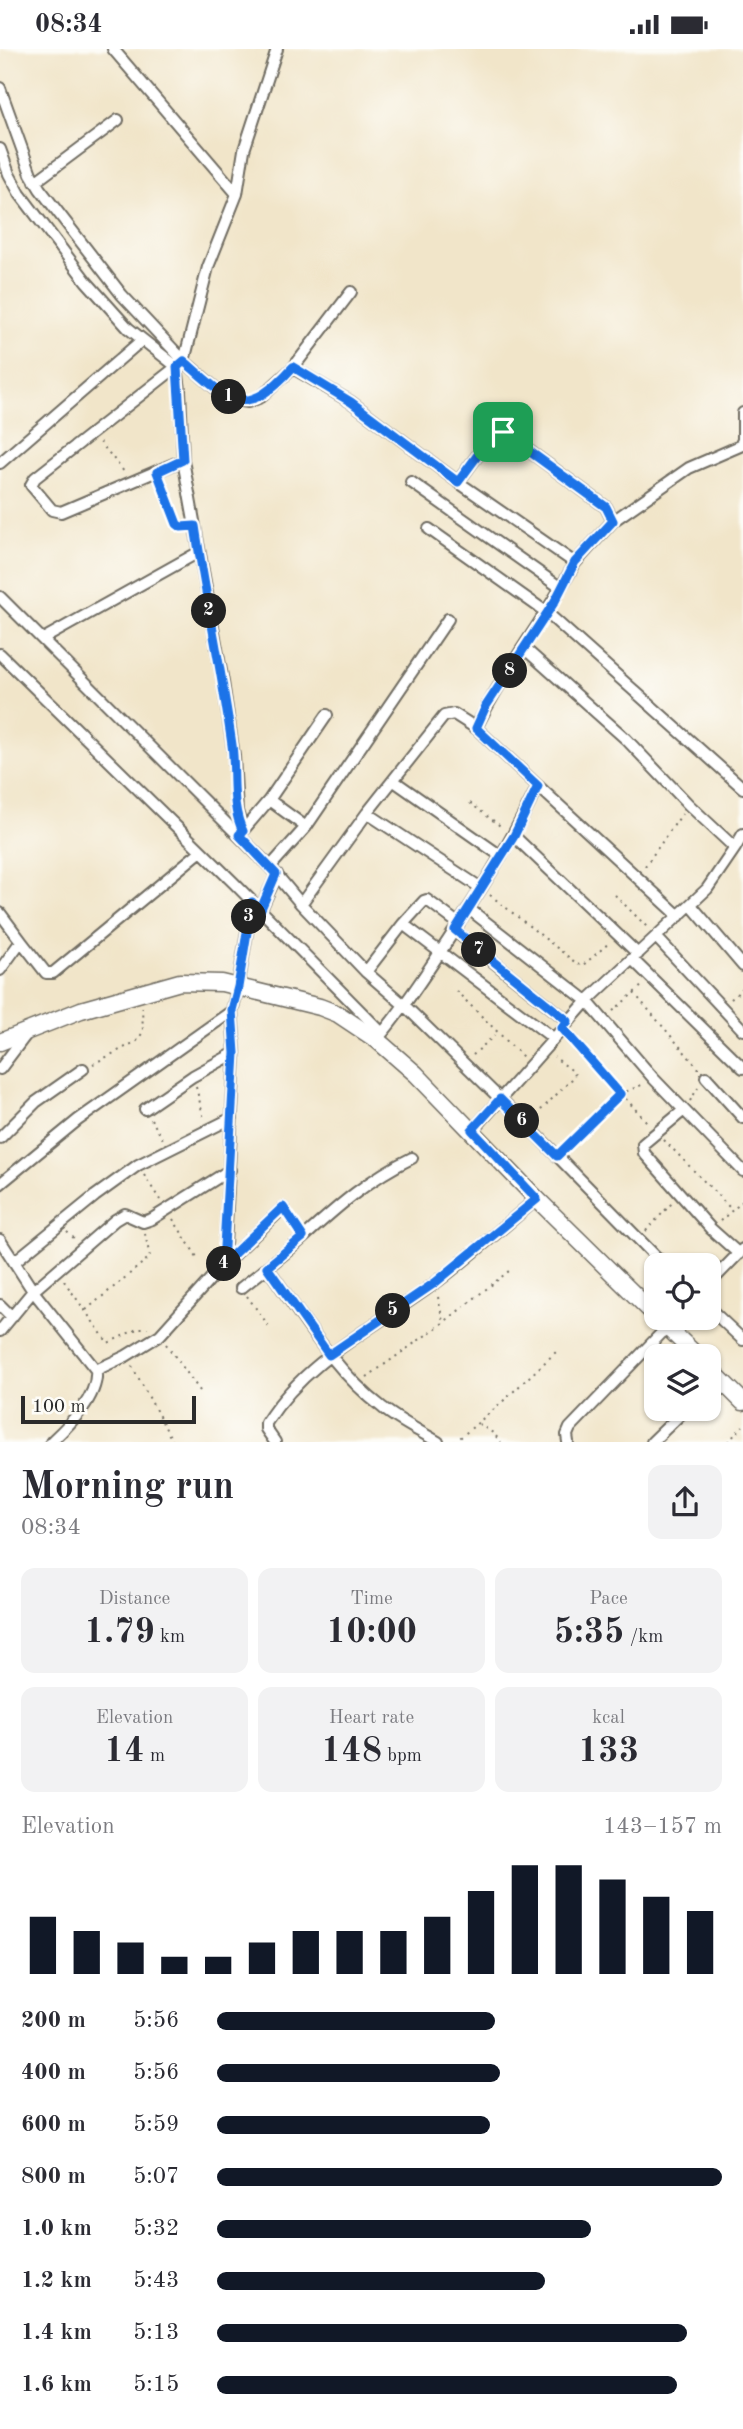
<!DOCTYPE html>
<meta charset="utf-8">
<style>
body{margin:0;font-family:"Old Standard TT",serif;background:#f2f2f3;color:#2b2b33;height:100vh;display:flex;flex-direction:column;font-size:26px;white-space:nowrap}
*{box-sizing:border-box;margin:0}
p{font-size:23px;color:#7c7c81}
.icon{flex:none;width:38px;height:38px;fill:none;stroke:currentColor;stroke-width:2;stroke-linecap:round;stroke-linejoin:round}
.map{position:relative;height:1393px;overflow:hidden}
.details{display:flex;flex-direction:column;background:#fff;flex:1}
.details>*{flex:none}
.buttons{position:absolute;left:644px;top:1204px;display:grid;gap:14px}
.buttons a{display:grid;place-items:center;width:77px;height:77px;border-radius:14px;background:#fff;box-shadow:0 2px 5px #0004;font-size:35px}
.scale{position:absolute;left:21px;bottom:18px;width:175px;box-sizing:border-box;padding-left:7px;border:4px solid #2b2b2b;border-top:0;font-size:19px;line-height:24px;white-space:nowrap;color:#2b2b2b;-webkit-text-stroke:5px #fdfcf7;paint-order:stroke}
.pin{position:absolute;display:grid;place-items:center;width:60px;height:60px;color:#fff;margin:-30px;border-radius:14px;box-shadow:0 4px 10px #0006}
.km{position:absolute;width:35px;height:35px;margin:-18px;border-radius:50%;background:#222;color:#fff;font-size:19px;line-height:35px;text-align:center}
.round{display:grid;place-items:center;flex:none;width:74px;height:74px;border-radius:14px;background:#f2f2f3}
.summary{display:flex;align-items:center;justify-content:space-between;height:119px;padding:0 21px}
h1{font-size:38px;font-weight:800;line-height:52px}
.metrics{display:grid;grid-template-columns:repeat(3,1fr);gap:10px;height:119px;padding:7px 21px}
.metrics div{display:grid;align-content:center;border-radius:14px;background:#f2f2f3;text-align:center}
.metrics b{font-size:35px;font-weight:800}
.metrics small{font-size:19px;font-weight:400}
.metrics p{font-size:19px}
.chart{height:196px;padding:14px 21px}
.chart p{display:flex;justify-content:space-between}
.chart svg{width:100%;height:126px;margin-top:7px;stroke:#111827;stroke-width:6}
ul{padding:0 21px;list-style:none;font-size:23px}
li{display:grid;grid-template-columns:112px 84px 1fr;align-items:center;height:52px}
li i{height:18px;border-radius:9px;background:#111827}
.status{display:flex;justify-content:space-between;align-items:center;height:49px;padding:0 35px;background:#fff;direction:ltr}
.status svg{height:19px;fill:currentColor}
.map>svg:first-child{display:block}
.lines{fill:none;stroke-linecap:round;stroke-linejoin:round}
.minor-casing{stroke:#706c62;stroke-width:14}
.secondary-casing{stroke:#706c62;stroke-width:19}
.path{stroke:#706c62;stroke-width:2;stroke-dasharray:2 5;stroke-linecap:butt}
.minor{stroke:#fff;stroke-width:10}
.secondary{stroke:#fff;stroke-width:16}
.route-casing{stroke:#fff;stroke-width:14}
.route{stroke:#1a73e8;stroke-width:9}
</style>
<div class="status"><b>08:34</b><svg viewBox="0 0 49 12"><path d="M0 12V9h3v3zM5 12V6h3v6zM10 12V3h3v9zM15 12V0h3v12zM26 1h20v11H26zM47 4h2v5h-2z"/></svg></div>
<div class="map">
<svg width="743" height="1393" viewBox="0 0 743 1393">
<rect width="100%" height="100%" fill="#fdfcf7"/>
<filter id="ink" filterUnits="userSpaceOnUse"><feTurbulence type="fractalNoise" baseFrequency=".0143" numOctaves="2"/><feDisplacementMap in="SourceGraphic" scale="14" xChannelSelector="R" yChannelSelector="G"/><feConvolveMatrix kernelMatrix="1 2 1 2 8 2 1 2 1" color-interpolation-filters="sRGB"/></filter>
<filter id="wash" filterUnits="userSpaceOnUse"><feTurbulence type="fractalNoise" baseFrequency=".00686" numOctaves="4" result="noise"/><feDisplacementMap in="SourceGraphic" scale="28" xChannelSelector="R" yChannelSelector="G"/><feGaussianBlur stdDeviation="1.57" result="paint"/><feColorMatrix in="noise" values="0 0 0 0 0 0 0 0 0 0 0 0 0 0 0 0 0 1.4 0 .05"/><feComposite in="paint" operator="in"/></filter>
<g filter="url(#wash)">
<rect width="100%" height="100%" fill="#f1e5c9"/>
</g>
<g filter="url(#ink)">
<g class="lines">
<g class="minor-casing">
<path id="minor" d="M 113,0 L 237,145
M 0,39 L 31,125 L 40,140 L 122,246 L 184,312 L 221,344 L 235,351 L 248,353 L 261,348 L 293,319 L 351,353 L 458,433 L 575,514 C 545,570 504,621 476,679
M 0,100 L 9,125 L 20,145 L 86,232 L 128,279 L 177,318 L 180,341 L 183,411
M 35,133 L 118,71
M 293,319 L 351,243
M 0,414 L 142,291
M 411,433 L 561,539
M 458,433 L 494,384 L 500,381 L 503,383 L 606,458 L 613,472 L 575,514
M 613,472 L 689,419 L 740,397 L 743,391 L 743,364
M 429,480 L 546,563 L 743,739
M 0,548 L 270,818
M 43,590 L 199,503
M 0,605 L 234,834 L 382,984
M 394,732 L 501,807
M 269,751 L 306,778 L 270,818 L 301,855 L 366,923 L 404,956 L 526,1075 L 664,1216
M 367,764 L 481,839
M 306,778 L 448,570
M 243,782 L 237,762 L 234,707 L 223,633 L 183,411 L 61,463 L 52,461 L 31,436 L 35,429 L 184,312 L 208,218 L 237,145 L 244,101 L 277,0
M 240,785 L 269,751 L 327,666
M 514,787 L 638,905
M 735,799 L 743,785
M 301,855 L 367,764 L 444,667 L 454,665 L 476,679 L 538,737
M 691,856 L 743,917
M 469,860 L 587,952 L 654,1030 L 743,1122
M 260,862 L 277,825
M 0,864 L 21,892 L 0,921
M 403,875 L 553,989
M 455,882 L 568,972
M 657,889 L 743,981
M 21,892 L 46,924 L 53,924 L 201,802
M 632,910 L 743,1019
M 366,923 L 403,875 L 424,852 L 427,851 L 459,875
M 379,988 C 401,963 420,933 439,905 C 475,850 510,796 538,737 L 679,867
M 0,1020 L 28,983
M 706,1028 L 743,1069
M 145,1060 L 193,1027 L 235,1004
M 684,1061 L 643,1095 L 644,1104 L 711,1180 L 739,1205
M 473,1081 L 587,952 L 707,840 L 735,799 L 689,756 L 626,690 L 524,599
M 0,1089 L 36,1053 L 83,1020
M 0,1135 L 78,1071 L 232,962
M 0,1191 L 33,1242 L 96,1321 C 99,1348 69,1376 51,1393
M 14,1213 L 95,1147 L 138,1116 L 232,1069
M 224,1215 L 235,1004 L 232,962 L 238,938 L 252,853
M 267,1218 C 302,1267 334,1322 383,1359 C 399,1372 420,1382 438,1393
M 709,1235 L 743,1200
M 241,1239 C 262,1222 284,1206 304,1188 C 338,1157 370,1129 412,1109
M 0,1256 L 12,1268
M 709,1259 L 743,1291
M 0,1282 L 33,1242 L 115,1171 L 125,1165 L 143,1173 L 152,1170 L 230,1121
M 96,1321 L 126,1307 L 160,1286 L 224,1215 L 283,1159
M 275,1393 L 266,1380 L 266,1374 C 308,1308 378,1277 438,1232 C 472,1206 504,1177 537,1150
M 568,1393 L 567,1386 L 570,1379 L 676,1269
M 652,1393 L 686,1360"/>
</g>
<g class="secondary-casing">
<path id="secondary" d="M 0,993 L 81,961 L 180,933 L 222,934 L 320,958 L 338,965 L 377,991 L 416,1025 L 537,1150 L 656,1267
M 658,1269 L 697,1307
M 709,1319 L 743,1353"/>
</g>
<path class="path" d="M 100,393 L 125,424
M 161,434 L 175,471 L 182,478
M 470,754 L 503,779
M 645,817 L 682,765
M 490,846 L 576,914 L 582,917 L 609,894
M 615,846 L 647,878
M 456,942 L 523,1008
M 634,944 L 700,1021
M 731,950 L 743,939
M 613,962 L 643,936
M 569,988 L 648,1074
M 473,1006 L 497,984
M 93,1015 L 137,992 L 143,983 L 142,958
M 196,1038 L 204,1070
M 690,1052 L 698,1039
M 536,1066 L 575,1027 L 574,1023 L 554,1008
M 151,1070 L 164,1092
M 664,1091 L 732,1161
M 565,1099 L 620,1045 L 644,1035
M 144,1126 L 160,1151
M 290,1168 L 297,1177
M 173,1170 L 197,1208
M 720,1172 L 743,1152
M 646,1182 L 673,1153
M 67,1183 L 76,1191
M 64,1232 L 108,1294 L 139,1279 L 148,1279
M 247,1247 L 271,1280
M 438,1248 L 443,1273
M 86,1261 L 150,1208 L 145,1185
M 166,1295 L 200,1342
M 132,1317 L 173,1393
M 367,1328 L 443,1274 L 509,1222
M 479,1375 L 493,1384 L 501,1393
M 455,1393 L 500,1355 L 557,1302
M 728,1393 L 743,1377"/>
<use href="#minor" class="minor"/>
<use href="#secondary" class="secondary"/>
</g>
</g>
<g class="lines" filter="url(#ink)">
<g class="route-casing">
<path id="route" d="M 184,312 C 231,353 244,372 293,318 L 351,353 L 458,433 L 494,384 L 500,381 L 606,458 L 613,472 L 575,513 L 555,552 L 486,657 L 476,679 L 538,737 L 514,787 L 455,881 L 568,972 L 562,979 L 620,1045 L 557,1107 L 500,1050 L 472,1081 L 537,1150 L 436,1233 L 329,1306 L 267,1218 L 303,1188 L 283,1158 L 223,1215 L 235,1004 L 232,961 L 238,938 L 252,853 L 260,862 L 276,825 L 239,786 L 243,782 C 230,757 236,724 232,696 C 222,623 206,550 195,477 L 181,478 L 177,475 L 157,423 L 183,411 L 177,318 Z"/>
</g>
<use href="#route" class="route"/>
</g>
</svg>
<div class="buttons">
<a><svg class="icon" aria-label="locate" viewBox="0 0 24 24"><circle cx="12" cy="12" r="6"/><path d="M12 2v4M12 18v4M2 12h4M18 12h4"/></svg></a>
<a><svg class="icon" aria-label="layers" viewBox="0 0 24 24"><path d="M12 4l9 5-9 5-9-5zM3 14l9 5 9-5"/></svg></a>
</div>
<div class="scale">100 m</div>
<div class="pin" style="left:503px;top:383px;background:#1e9e55"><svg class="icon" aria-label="arrive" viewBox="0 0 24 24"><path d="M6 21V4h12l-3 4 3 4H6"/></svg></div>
<b class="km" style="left:229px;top:348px">1</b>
<b class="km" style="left:209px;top:562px">2</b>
<b class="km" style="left:249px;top:868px">3</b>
<b class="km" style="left:224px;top:1215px">4</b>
<b class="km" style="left:393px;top:1262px">5</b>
<b class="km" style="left:522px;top:1072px">6</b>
<b class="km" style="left:479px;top:901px">7</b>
<b class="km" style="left:510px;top:622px">8</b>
</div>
<section class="details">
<div class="summary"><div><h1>Morning run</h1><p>08:34</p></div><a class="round"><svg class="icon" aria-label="share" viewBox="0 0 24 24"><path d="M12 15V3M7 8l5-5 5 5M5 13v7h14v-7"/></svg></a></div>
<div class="metrics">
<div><p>Distance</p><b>1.79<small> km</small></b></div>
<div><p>Time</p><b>10:00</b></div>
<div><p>Pace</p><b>5:35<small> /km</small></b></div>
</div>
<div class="metrics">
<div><p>Elevation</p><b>14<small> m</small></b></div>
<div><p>Heart rate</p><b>148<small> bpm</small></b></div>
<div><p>kcal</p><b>133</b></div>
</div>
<div class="chart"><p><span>Elevation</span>143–157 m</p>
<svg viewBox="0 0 160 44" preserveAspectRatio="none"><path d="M5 44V24M15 44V29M25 44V33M35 44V38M45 44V38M55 44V33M65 44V29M75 44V29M85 44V29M95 44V24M105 44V15M115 44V6M125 44V6M135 44V11M145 44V17M155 44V22"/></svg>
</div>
<ul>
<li><b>200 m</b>5:56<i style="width:55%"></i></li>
<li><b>400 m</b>5:56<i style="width:56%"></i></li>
<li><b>600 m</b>5:59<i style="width:54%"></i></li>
<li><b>800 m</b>5:07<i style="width:100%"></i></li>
<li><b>1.0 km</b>5:32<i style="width:74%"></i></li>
<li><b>1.2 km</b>5:43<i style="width:65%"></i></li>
<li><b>1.4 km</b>5:13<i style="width:93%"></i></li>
<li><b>1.6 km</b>5:15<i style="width:91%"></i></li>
</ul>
</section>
